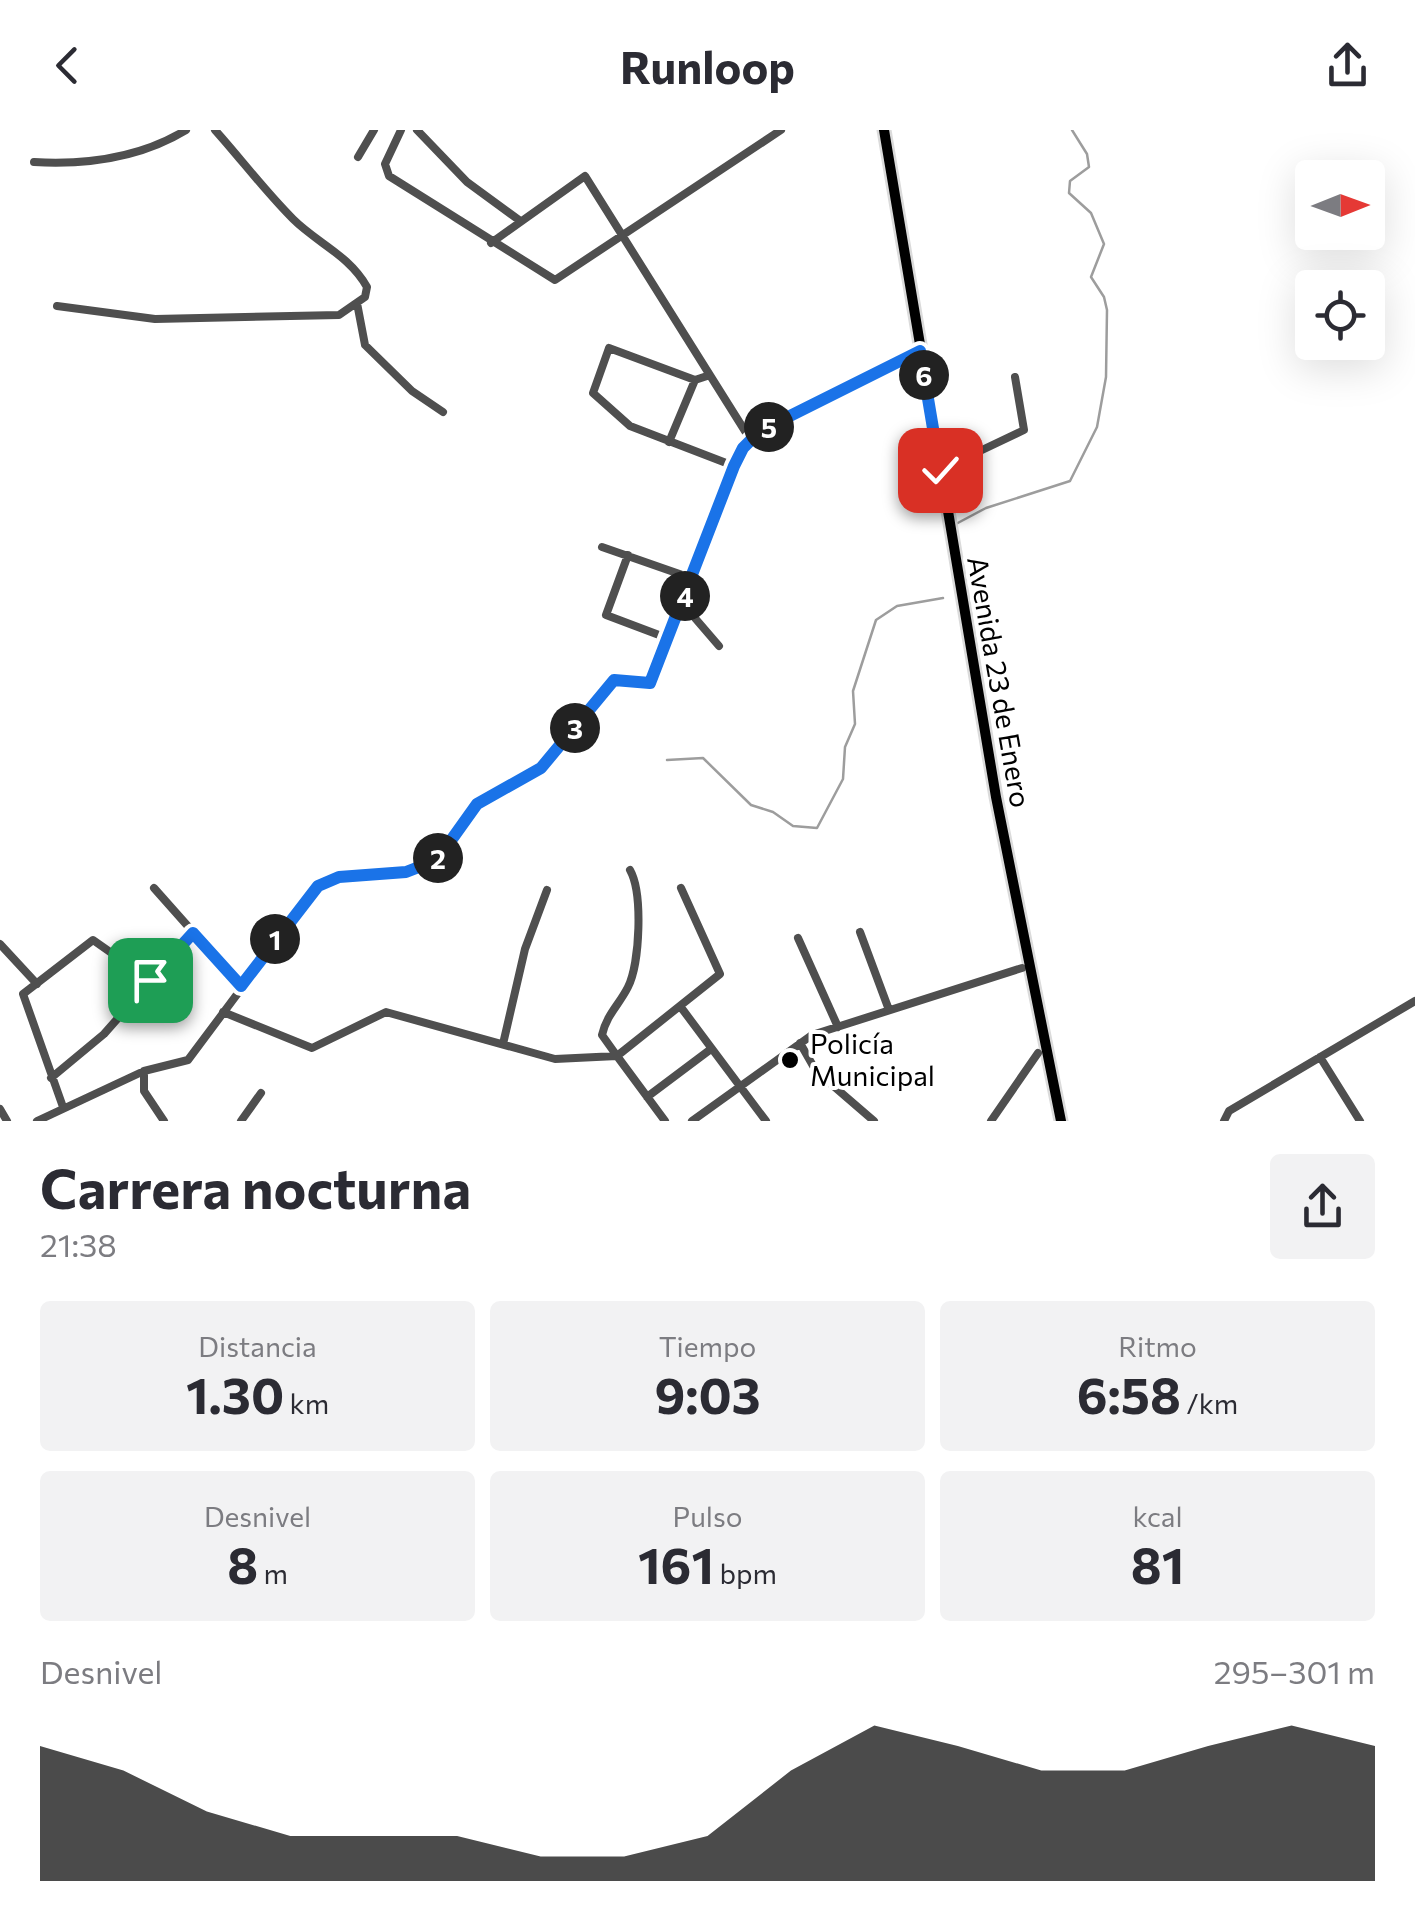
<!DOCTYPE html>
<html lang="es">
<meta charset="utf-8">
<style>
body{margin:0;font-family:Commissioner,sans-serif;background:#f2f2f3;color:#2b2b33;height:100vh;display:flex;flex-direction:column;font-size:38px;white-space:nowrap}
*{box-sizing:border-box;margin:0}
p{font-size:32px;color:#7c7c81}
.icon{flex:none;width:55px;height:55px;fill:none;stroke:currentColor;stroke-width:2;stroke-linecap:round;stroke-linejoin:round}
.map{position:relative;height:991px;overflow:hidden}
.drawer{display:flex;flex-direction:column;background:#fff;flex:1}
.drawer>*{flex:none}
.needle{width:65px;rotate:89deg}
.buttons{position:absolute;left:1295px;top:30px;display:grid;gap:20px}
.buttons a{display:grid;place-items:center;width:90px;height:90px;border-radius:10px;background:#fff;box-shadow:0 10px 40px #0002;font-size:50px}
.pin{position:absolute;display:grid;place-items:center;width:85px;height:85px;color:#fff;margin:-42px;border-radius:20px;box-shadow:0 5px 15px #0006}
.km{position:absolute;width:50px;height:50px;margin:-25px;border-radius:50%;background:#222;color:#fff;font-size:28px;line-height:50px;text-align:center}
.round{display:grid;place-items:center;flex:none;width:105px;height:105px;border-radius:10px;background:#f2f2f3}
.headline{display:flex;align-items:center;justify-content:space-between;height:170px;padding:0 40px}
h1{font-size:55px;font-weight:700;line-height:75px}
.metrics{display:grid;grid-template-columns:repeat(3,1fr);gap:15px;height:170px;padding:10px 40px}
.metrics div{display:grid;align-content:center;border-radius:10px;background:#f2f2f3;text-align:center}
.metrics b{font-size:50px;font-weight:700}
.metrics small{font-size:28px;font-weight:400}
.metrics p{font-size:28px}
.chart{height:280px;padding:20px 40px}
.chart p{display:flex;justify-content:space-between}
.chart svg{width:100%;height:180px;margin-top:10px;fill:#000;opacity:.7}
header{display:flex;justify-content:space-between;align-items:center;height:130px;padding:0 40px;background:#fff;font-size:45px;font-weight:700}
.map>svg:first-child{display:block}
.lines{fill:none;stroke-linecap:round;stroke-linejoin:round}
.stream{stroke:#9d9d9d;stroke-width:2.5}
.major-casing{stroke:#dbdbdb;stroke-width:15}
.minor{stroke:#4f4f4f;stroke-width:8}
.major{stroke:#000;stroke-width:10}
.route-casing{stroke:#fff;stroke-width:20}
.route{stroke:#1a73e8;stroke-width:12}
.poi-dot{fill:#000;stroke:#fff;stroke-width:4}
.labels{text-anchor:middle;stroke-width:8;stroke-linejoin:round;paint-order:stroke}
.street-label{font-size:28px;fill:#000;stroke:#fff}
.poi-label{font-size:28px;fill:#000;stroke:#fff;text-anchor:start}
</style>
<header><svg class="icon" aria-label="back" viewBox="0 0 24 24"><path d="M15 5l-7 7 7 7"/></svg>Runloop<svg class="icon" aria-label="share" viewBox="0 0 24 24"><path d="M12 15V3M7 8l5-5 5 5M5 13v7h14v-7"/></svg></header>
<div class="map">
<svg width="1415" height="991" viewBox="0 0 1415 991">
<rect width="100%" height="100%" fill="#fff"/>
<g class="lines">
<path class="stream" d="M 954,395 L 986,378 L 1070,351 L 1097,297 L 1106,247 L 1107,180 L 1104,167 L 1091,147 L 1104,114 L 1091,83 L 1069,63 L 1070,51 L 1089,37 L 1087,24 L 1072,0
M 667,630 L 703,628 L 751,675 L 773,682 L 793,696 L 817,698 L 843,649 L 845,617 L 855,594 L 853,561 L 876,490 L 897,476 L 943,468"/>
<g class="major-casing">
<path id="major" d="M 884,0 L 996,667 L 1061,991"/>
</g>
<path class="minor" d="M 401,0 L 385,34 L 389,46 L 555,150 L 781,0
M 417,0 L 467,52 L 519,90
M 358,27 L 374,0
M 34,32 C 87,35 140,28 186,0
M 491,113 L 585,46 L 750,309
M 357,173 L 365,215 L 412,261 L 443,282
M 57,176 L 155,189 L 339,185 L 365,167 L 367,157 C 349,125 317,113 293,89 C 265,61 241,29 215,0
M 707,246 L 695,250 L 609,218 L 593,263 L 630,296 L 734,336
M 669,312 L 695,250
M 940,340 L 1024,300 L 1015,247
M 602,417 L 691,448
M 628,425 L 606,485 L 667,508
M 682,473 L 719,516
M 154,758 L 241,856
M 860,802 L 889,880
M 798,808 L 838,897
M 0,814 L 37,854
M 680,876 L 766,991
M 223,882 L 312,918 L 386,882 L 555,929 L 617,926 L 602,905 C 607,884 619,875 628,857 C 640,833 643,763 630,740
M 800,913 L 816,941 L 874,991
M 503,914 L 525,819 L 547,760
M 1320,927 L 1360,991
M 144,941 L 144,961 L 164,991
M 51,948 L 104,904 L 193,803
M 647,967 L 711,919
M 63,977 L 23,864 L 93,810 L 150,850
M 0,979 L 7,991
M 37,991 L 144,941 L 188,930 L 318,756 L 339,747 L 423,738 L 437,730 L 477,674 L 541,637 L 615,550 L 650,553 L 734,336 L 750,309 L 920,221
M 241,991 L 261,963
M 665,991 L 617,926 L 720,844 L 681,758
M 692,991 L 812,905 L 1022,838
M 991,991 L 1038,923
M 1224,991 L 1229,981 L 1415,871"/>
<use href="#major" class="major"/>
</g>
<g class="lines">
<g class="route-casing">
<path id="route" d="M 150,850 L 193,803 L 241,856 L 318,756 L 339,747 L 406,742 L 437,730 L 477,674 L 541,638 L 614,550 L 650,553 L 734,336 L 743,318 L 760,301 L 920,221 L 940,340"/>
</g>
<use href="#route" class="route"/>
</g>
<circle class="poi-dot" cx="790" cy="930" r="10"/>
<g class="labels">
<g class="street-label">
<text transform="translate(999 552) rotate(80)" y="10">Avenida 23 de Enero</text>
</g>
<g class="poi-label">
<text x="810" y="924">Policía<tspan x="810" dy="32">Municipal</tspan></text>
</g>
</g>
</svg>
<div class="buttons">
<a><svg class="needle" viewBox="-14 -14 28 28"><path d="M0-13l5 13h-10z" fill="#e53935"/><path d="M0 13l5-13h-10z" fill="#7c7c81"/></svg></a>
<a><svg class="icon" aria-label="locate" viewBox="0 0 24 24"><circle cx="12" cy="12" r="6"/><path d="M12 2v4M12 18v4M2 12h4M18 12h4"/></svg></a>
</div>
<div class="pin" style="left:150px;top:850px;background:#1e9e55"><svg class="icon" aria-label="arrive" viewBox="0 0 24 24"><path d="M6 21V4h12l-3 4 3 4H6"/></svg></div>
<div class="pin" style="left:940px;top:340px;background:#d93025"><svg class="icon" aria-label="check" viewBox="0 0 24 24"><path d="M5 12l5 5 9-10"/></svg></div>
<b class="km" style="left:275px;top:809px">1</b>
<b class="km" style="left:438px;top:728px">2</b>
<b class="km" style="left:575px;top:598px">3</b>
<b class="km" style="left:685px;top:466px">4</b>
<b class="km" style="left:769px;top:297px">5</b>
<b class="km" style="left:924px;top:245px">6</b>
</div>
<section class="drawer">
<div class="headline"><div><h1>Carrera nocturna</h1><p>21:38</p></div><a class="round"><svg class="icon" aria-label="share" viewBox="0 0 24 24"><path d="M12 15V3M7 8l5-5 5 5M5 13v7h14v-7"/></svg></a></div>
<div class="metrics">
<div><p>Distancia</p><b>1.30<small> km</small></b></div>
<div><p>Tiempo</p><b>9:03</b></div>
<div><p>Ritmo</p><b>6:58<small> /km</small></b></div>
</div>
<div class="metrics">
<div><p>Desnivel</p><b>8<small> m</small></b></div>
<div><p>Pulso</p><b>161<small> bpm</small></b></div>
<div><p>kcal</p><b>81</b></div>
</div>
<div class="chart"><p><span>Desnivel</span>295–301 m</p>
<svg viewBox="0 0 160 44" preserveAspectRatio="none"><path d="M0 44V11L10 17L20 27L30 33L40 33L50 33L60 38L70 38L80 33L90 17L100 6L110 11L120 17L130 17L140 11L150 6L160 11V44z"/></svg>
</div>
</section>
